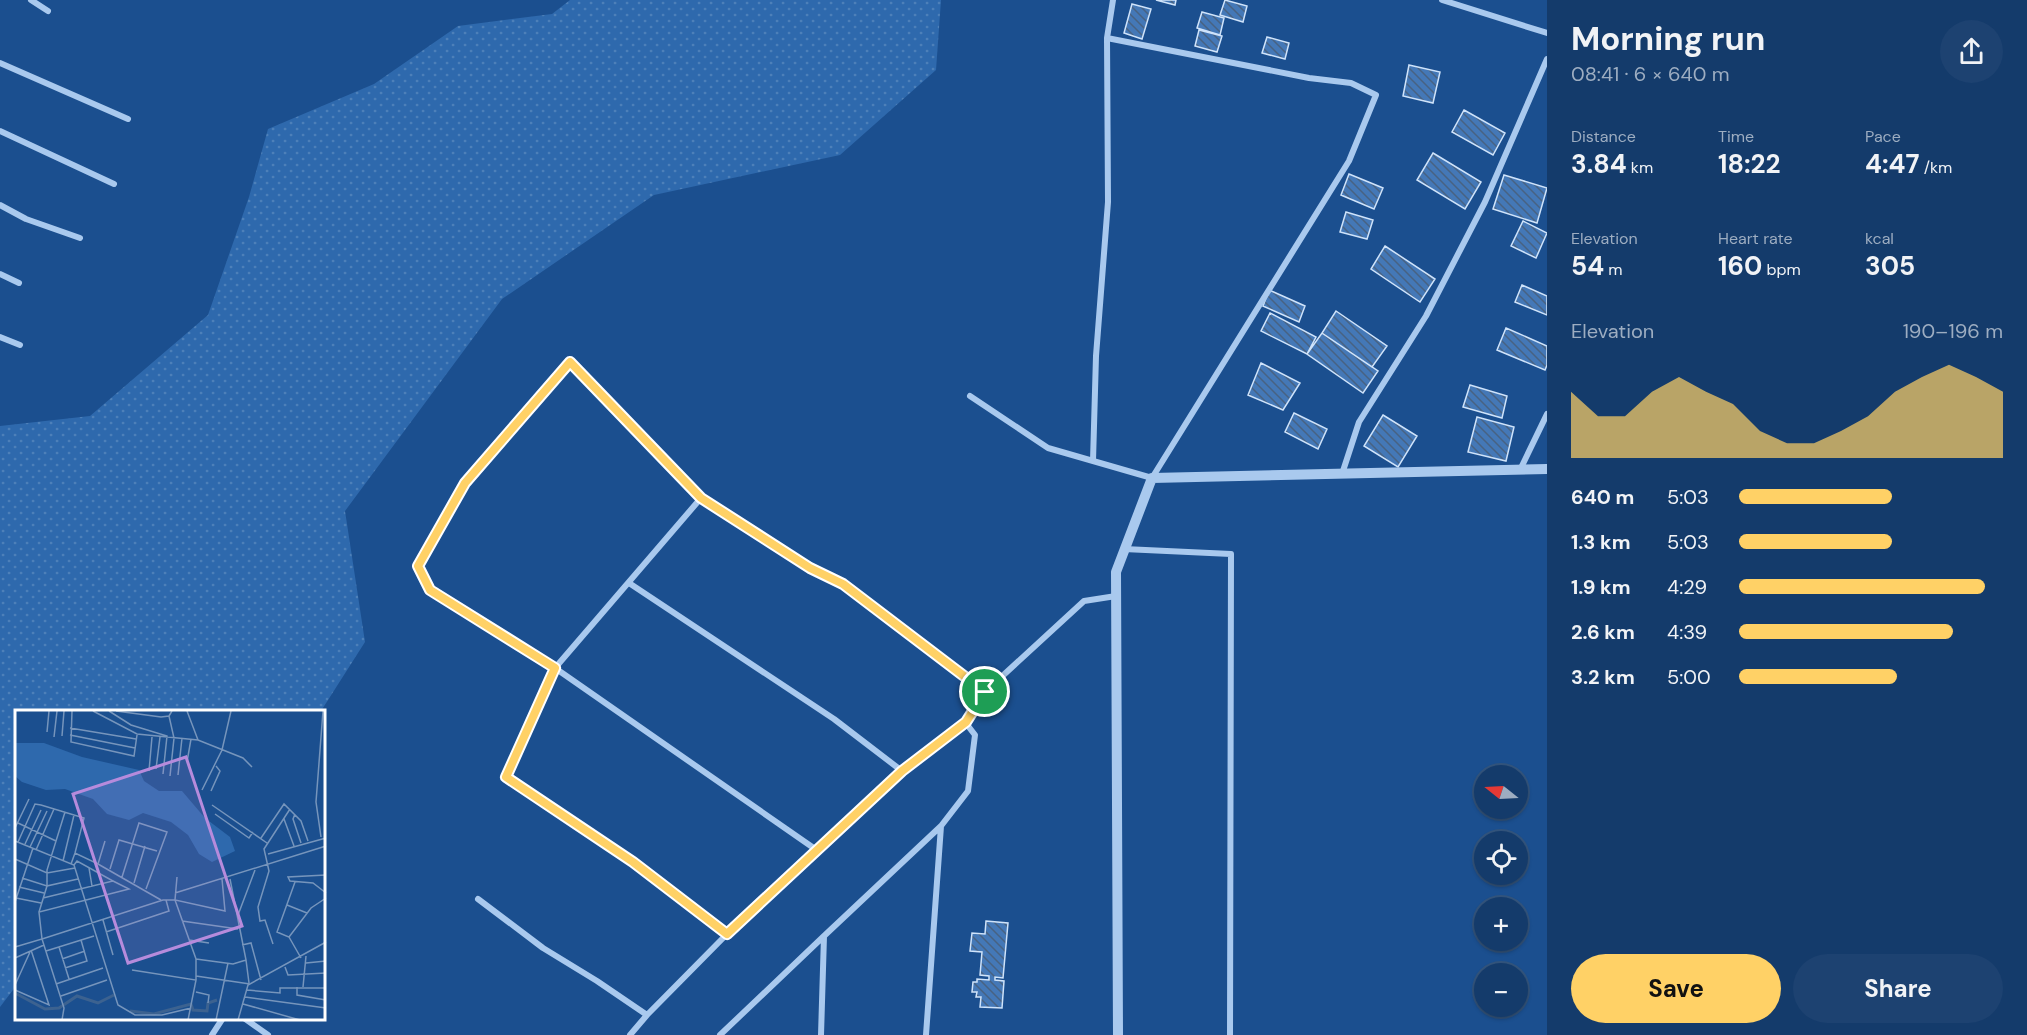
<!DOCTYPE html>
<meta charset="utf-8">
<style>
body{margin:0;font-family:"DM Sans",sans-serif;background:#1d4271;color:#f1f3f6;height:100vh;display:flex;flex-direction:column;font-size:22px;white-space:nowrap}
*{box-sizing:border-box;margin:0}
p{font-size:20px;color:#9dadc1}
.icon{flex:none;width:33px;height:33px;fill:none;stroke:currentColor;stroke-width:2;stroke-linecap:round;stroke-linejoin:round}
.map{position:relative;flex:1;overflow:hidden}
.drawer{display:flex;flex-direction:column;background:#143b6b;width:480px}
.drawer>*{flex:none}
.needle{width:39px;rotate:288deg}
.buttons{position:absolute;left:1474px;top:765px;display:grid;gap:12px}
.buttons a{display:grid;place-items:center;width:54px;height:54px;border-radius:50%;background:#143b6b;box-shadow:0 2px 4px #0004,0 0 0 2px #33557e;font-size:30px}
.pin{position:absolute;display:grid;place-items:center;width:51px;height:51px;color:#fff;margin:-26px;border:3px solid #fff;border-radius:50%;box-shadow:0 2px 6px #0007}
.round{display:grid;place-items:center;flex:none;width:63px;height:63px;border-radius:32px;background:#1d4271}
.head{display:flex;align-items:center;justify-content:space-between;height:102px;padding:0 24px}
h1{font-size:33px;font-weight:700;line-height:45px}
.metrics{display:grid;grid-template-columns:repeat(3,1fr);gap:9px;height:102px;padding:6px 24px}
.metrics div{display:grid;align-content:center}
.metrics b{font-size:26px;font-weight:700}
.metrics small{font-size:16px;font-weight:400}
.metrics p{font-size:16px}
.chart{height:168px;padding:12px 24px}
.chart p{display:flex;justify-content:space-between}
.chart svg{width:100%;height:108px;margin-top:6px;fill:#ffd166;opacity:.7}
.cta{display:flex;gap:12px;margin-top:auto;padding:12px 24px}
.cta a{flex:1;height:69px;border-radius:36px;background:#ffd166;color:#111;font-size:24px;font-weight:700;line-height:69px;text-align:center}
.cta a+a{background:#1d4271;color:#f1f3f6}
ul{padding:0 24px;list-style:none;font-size:20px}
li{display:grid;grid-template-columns:96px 72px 1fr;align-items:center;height:45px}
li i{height:15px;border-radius:8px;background:#ffd166}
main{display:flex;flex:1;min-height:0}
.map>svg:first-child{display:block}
.green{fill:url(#green-dots)}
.building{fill:url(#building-back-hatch);stroke:#cfe3fa;stroke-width:1.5}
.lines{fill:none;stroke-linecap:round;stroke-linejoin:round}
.minor{stroke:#a9c9ee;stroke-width:6}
.tertiary{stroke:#a9c9ee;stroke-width:10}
.route-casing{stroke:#fff;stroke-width:12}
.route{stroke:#ffd166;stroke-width:8}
.inset-river{fill:none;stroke:#3c6290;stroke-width:3}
.inset-road{fill:none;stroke:#7695bc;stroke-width:1.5}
.view{fill:#b68bdc;fill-opacity:0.15;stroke:#b68bdc;stroke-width:3}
.inset-edge{fill:none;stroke:#fff;stroke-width:3}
</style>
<main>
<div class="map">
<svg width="1547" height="1035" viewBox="0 0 1547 1035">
<defs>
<pattern id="green-dots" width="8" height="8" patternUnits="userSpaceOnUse" patternTransform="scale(1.5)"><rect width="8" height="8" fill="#2e69ad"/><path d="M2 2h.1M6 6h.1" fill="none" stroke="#4d80b9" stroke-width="1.8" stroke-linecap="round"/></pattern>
<pattern id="building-back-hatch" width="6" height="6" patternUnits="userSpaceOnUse" patternTransform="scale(1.5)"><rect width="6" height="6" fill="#4478b7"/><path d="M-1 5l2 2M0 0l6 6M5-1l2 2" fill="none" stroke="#486282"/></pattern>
</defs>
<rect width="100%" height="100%" fill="#1b4f8f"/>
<path class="green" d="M 570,0 L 941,0 L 936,70 L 840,155 L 654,195 L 502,299 L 345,511 L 365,642 L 321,711 L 16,711 L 16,986 L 0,1007 L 0,426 L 90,416 L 208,315 L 249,197 L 268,129 L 374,84 L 458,26 L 552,14 Z"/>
<path class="building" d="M 1156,0 L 1176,0 L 1175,5 Z
M 1225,0 L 1247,6 L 1243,22 L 1220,15 Z
M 1132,4 L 1151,9 L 1142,39 L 1124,33 Z
M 1202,12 L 1224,18 L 1220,35 L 1197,28 Z
M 1199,30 L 1222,36 L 1217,52 L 1195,46 Z
M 1267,37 L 1289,43 L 1285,59 L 1262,53 Z
M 1409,65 L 1440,72 L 1433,103 L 1403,96 Z
M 1464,110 L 1505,133 L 1493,155 L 1452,132 Z
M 1433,153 L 1481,182 L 1465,209 L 1417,180 Z
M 1349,174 L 1383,188 L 1374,209 L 1341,195 Z
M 1504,175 L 1547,188 L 1537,223 L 1493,209 Z
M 1346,212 L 1373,220 L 1367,239 L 1340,232 Z
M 1523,221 L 1547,233 L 1536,258 L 1511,246 Z
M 1385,246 L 1435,279 L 1420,302 L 1371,269 Z
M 1522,285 L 1547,296 L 1547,315 L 1515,302 Z
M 1269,290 L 1305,306 L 1299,322 L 1263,306 Z
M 1336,311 L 1387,346 L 1372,367 L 1322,333 Z
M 1270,313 L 1316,337 L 1307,354 L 1261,331 Z
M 1506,328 L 1547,346 L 1547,365 L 1545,370 L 1497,350 Z
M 1322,333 L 1378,371 L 1363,393 L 1307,354 Z
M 1261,363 L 1300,383 L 1283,410 L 1248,395 Z
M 1470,385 L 1507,396 L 1502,418 L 1463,407 Z
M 1294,413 L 1327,429 L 1318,449 L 1285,432 Z
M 1383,415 L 1417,436 L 1398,467 L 1364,446 Z
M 1477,417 L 1514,427 L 1506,461 L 1468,452 Z
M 986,921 L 1008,923 L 1003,978 L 995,977 L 995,980 L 1004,981 L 1002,1008 L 980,1007 L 981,997 L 976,997 L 977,992 L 972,992 L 973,982 L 977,982 L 977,979 L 989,980 L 989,976 L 980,975 L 982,952 L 970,951 L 972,933 L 985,934 Z"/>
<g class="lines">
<path class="minor" d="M 31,0 L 48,11
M 1442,0 L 1547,33
M 0,63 L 128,119
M 0,131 L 114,184
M 0,205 L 26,219 L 80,238
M 0,274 L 19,283
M 0,337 L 20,345
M 970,396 L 1048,448 L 1152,478 L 1349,161 L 1376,95 L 1351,83 L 1309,78 L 1107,38
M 1093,461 L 1096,356 L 1108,202 L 1107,38 L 1113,0
M 1520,470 L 1547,414
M 1342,474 L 1359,422 L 1426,316 L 1485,202 L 1547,59
M 701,498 L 555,668 L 506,777 L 633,862 L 727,934
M 1124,549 L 1231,554 L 1230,1035
M 629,583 L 834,719 L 902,771
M 941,826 L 968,791 L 975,735 L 965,722
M 818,851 L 555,668 L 430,590 L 418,566 L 465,483 L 570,362 L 701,498 L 811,568 L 843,584 L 985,692
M 478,899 L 543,948 L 597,981 L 647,1015 L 630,1035
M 824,936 L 941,826 L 926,1035
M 647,1015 L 727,934 L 902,771 L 965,722 L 985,692 L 1084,601 L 1116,596
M 244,1018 L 268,1035
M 212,1035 L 223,1018
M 720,1035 L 824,936 L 821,1035"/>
<path class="tertiary" d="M 1118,1035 L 1116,572 L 1152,478 L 1547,469"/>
</g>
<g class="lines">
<g class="route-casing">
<path id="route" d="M 570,362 L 701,498 L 810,568 L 843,584 L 985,692 L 966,722 L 902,771 L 727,934 L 633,862 L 506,777 L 555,668 L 430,590 L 418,566 L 465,483 Z"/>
</g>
<use href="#route" class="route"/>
</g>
<g transform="translate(15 710)">
<rect width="310" height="310" fill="#1b4f8f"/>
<path d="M 0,33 L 29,33 L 67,47 L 124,60 L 129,71 L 144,81 L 167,81 L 190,108 L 215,127 L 220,141 L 197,152 L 184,144 L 173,125 L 156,112 L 128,103 L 114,110 L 92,104 L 78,89 L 50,79 L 31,80 L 7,72 L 0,66 Z" fill="#2e69ad"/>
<path class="inset-river" d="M 0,283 L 30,299 L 44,298 L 62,286 L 83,293 L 99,285M 115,301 L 139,304 L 176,294 L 178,300 L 192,301 L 193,293 L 202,290"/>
<path class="inset-road" d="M 57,1 L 56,32 L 119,46 L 122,25M 78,1 L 122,24 L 183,30 L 228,48 L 237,57M 94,1 L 116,15 L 152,26 L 148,64M 101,1 L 146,7 L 154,6 L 157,1M 172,1 L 183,30M 154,6 L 159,28 L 155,66M 55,18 L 121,29M 32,22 L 34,1M 55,25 L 120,38M 47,26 L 49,1M 39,27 L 42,1M 172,52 L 176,29M 141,59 L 145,27M 134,61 L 137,27M 163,65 L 167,28M 187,80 L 207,40 L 216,1M 196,81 L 205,61 L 201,56M 197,95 L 252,133M 200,104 L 234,128 L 238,122M 280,104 L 278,109 L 286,133M 269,109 L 279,136M 3,113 L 41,131M 0,118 L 14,89M 306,127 L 301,92 L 308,1M 246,128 L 269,94 L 286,111 L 293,131M 0,131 L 59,155 L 103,295 L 120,305 L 147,305 L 176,298M 3,132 L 20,94 L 26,95 L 69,108 L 60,143M 10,134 L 26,100M 15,137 L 32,101M 21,140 L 39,99M 253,144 L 311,128M 0,149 L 32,163 L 60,158M 48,151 L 59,105M 56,154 L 60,143 L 83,154 L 90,131M 83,154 L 146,190M 74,158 L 77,176M 95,159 L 104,130 L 142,141M 311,165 L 273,167 L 275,171 L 298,173 L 311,183M 107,167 L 124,113 L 152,122 L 131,179M 162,167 L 160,190 L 210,201 L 207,169M 7,168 L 32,176 L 32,160 L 50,102M 215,169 L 231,250M 280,172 L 262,222 L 274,227 L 286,248M 119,173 L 130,136M 4,177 L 29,183M 160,183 L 311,136M 1,188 L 26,193M 28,188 L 98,171 L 62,151 L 59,155M 0,192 L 18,138M 272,195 L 292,203M 24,202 L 32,176 L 63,169M 223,205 L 240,160M 88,210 L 98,245M 167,211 L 223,219M 91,222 L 154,201 L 151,190M 274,227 L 296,198 L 311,188M 174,230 L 194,233M 258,234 L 250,210 L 245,211 L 243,197 L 254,161 L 249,139 L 275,99M 227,235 L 236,233 L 246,270M 0,237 L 27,229 L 24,202 L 114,179 L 98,171M 44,237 L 54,269M 31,241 L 79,226M 0,248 L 29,235M 47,249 L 70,241M 181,249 L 218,254 L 231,250 L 234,273M 291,253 L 311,251M 270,257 L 273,265 L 311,263M 50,258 L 72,251 L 66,230M 117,260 L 181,270 L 173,310M 181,266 L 235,274M 41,274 L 88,258M 0,275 L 15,242M 282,277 L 282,285 L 311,290M 288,277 L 291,246M 0,280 L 34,295 L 16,240M 232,280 L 265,283 L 265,278 L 311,278M 181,282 L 194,285 L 193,293M 46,286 L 92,270M 230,287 L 311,298M 228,294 L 285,310M 47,310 L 49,298 L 27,229 L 148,190 L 160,190 L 181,249 L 181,270M 201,310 L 213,253M 223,310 L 233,275 L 311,232"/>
<path class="view" d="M 171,47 L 227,216 L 113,253 L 58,84 Z"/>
<rect width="310" height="310" class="inset-edge"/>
</g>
</svg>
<div class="buttons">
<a><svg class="needle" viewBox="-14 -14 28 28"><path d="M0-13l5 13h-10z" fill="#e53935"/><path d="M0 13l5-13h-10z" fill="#9dadc1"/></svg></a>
<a><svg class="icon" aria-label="locate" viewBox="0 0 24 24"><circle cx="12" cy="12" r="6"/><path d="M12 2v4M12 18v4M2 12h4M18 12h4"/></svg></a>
<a>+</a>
<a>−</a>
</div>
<div class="pin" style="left:985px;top:692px;background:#1e9e55"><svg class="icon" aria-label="arrive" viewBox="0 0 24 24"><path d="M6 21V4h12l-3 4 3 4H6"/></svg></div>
</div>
<section class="drawer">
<div class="head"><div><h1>Morning run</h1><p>08:41 · 6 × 640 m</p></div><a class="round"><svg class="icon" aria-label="share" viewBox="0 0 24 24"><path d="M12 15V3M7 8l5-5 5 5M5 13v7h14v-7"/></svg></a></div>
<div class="metrics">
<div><p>Distance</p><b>3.84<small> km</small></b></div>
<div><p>Time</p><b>18:22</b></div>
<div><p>Pace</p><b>4:47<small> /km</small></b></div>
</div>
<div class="metrics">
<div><p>Elevation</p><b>54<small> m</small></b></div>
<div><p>Heart rate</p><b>160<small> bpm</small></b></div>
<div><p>kcal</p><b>305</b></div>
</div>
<div class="chart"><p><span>Elevation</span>190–196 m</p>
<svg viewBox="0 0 160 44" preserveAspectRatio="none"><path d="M0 44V17L10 27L20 27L30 17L40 11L50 17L60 22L70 33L80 38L90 38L100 33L110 27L120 17L130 11L140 6L150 11L160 17V44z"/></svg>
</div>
<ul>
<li><b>640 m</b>5:03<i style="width:58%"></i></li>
<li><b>1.3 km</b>5:03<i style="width:58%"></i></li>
<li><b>1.9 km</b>4:29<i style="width:93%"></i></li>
<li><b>2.6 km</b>4:39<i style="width:81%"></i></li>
<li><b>3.2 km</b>5:00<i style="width:60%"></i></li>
</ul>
<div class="cta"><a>Save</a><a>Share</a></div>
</section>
</main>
